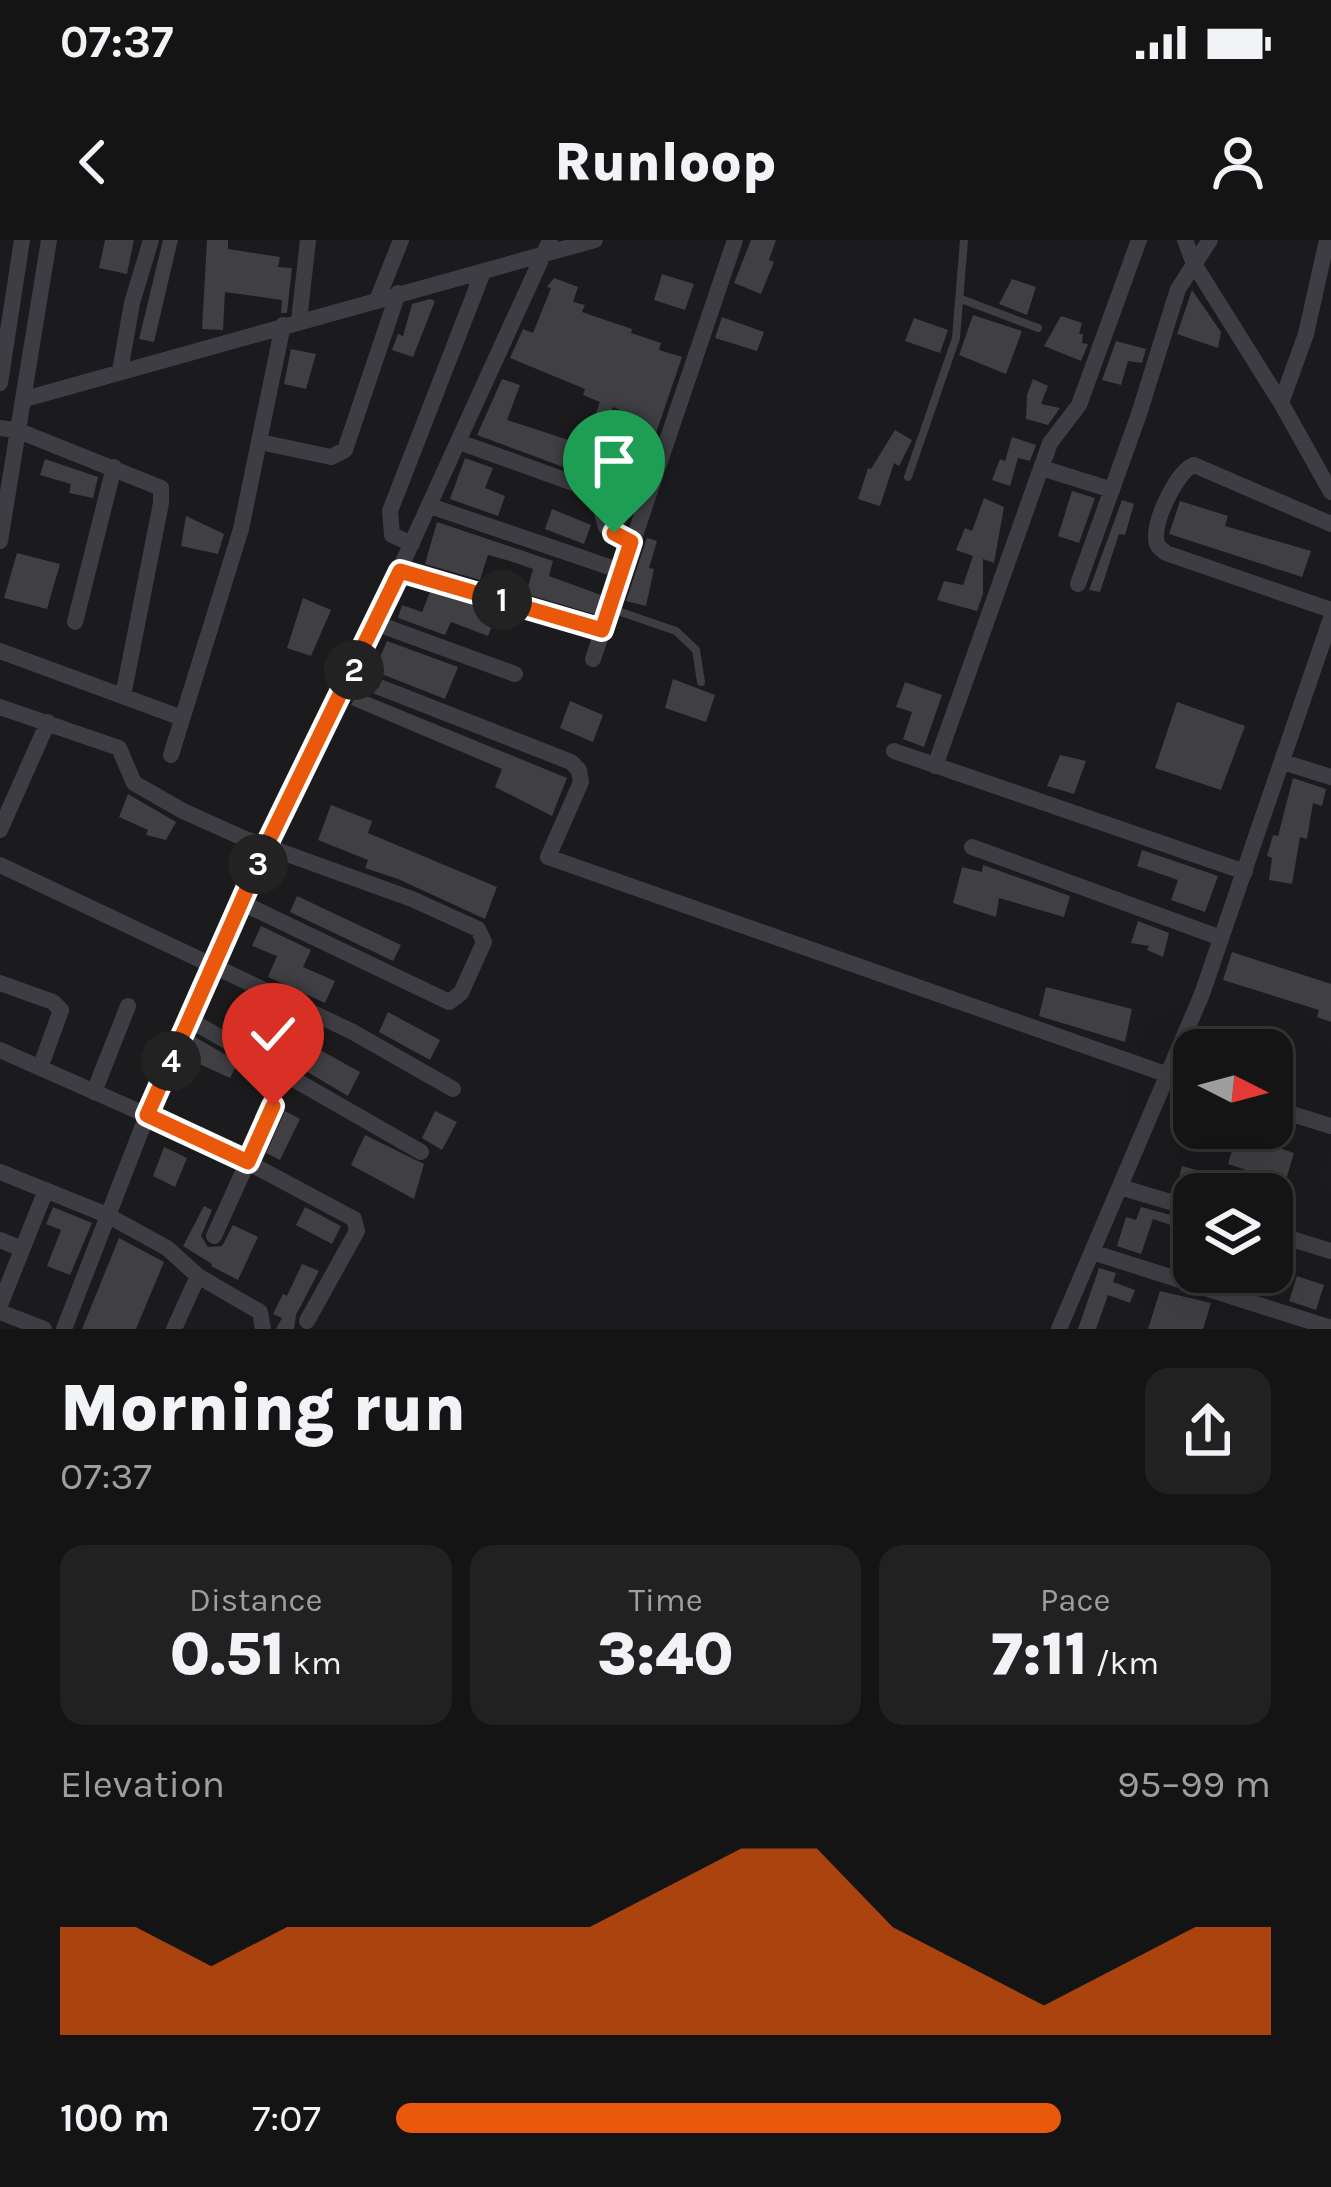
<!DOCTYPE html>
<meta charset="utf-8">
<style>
body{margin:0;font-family:Karla,sans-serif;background:#212122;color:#f1f3f6;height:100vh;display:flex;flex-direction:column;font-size:45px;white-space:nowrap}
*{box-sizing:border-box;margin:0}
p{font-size:39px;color:#9d9ea0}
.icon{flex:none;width:66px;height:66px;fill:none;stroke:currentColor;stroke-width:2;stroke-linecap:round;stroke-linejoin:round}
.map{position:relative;height:1089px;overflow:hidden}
.drawer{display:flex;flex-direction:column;background:#141415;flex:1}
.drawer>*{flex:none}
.needle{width:78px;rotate:96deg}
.controls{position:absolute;left:1173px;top:789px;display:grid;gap:24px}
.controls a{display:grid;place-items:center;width:120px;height:120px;border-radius:24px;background:#141415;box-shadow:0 12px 48px #0002,0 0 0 3px #333334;font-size:60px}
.pin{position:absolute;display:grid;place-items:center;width:102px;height:102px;color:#fff;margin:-123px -51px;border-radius:50% 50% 50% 0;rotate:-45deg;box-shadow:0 0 12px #0007}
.pin .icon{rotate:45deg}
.km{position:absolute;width:60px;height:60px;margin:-30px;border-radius:50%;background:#222;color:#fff;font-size:33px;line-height:60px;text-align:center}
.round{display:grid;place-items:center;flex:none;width:126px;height:126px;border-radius:24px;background:#212122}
.head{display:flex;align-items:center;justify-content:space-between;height:204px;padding:0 60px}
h1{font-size:66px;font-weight:800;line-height:90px}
.metrics{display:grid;grid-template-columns:repeat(3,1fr);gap:18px;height:204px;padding:12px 60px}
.metrics div{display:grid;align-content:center;border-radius:24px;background:#212122;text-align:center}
.metrics b{font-size:60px;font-weight:800}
.metrics small{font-size:33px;font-weight:400}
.metrics p{font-size:33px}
.chart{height:336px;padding:24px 60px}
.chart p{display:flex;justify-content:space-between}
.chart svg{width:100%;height:216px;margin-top:12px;fill:#ea580c;opacity:.7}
ul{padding:0 60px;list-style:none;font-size:39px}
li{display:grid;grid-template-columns:192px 144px 1fr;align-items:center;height:90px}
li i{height:30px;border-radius:15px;background:#ea580c}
.status{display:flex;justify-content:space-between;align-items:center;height:84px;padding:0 60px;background:#141415;direction:ltr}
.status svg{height:33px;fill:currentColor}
header{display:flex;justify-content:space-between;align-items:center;height:156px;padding:0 60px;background:#141415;font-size:54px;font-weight:800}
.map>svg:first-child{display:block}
.building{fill:#403f43;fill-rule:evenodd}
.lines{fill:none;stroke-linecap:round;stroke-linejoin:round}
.lane{stroke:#3e3d43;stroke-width:8}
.street{stroke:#3e3d43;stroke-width:16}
.route-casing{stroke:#fff;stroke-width:24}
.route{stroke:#ea580c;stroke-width:15}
</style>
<div class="status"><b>07:37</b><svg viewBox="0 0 49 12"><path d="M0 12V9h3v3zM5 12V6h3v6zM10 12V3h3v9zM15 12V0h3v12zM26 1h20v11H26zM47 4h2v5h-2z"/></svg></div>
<header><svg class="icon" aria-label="back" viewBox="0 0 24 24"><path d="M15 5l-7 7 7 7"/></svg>Runloop<svg class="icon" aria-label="person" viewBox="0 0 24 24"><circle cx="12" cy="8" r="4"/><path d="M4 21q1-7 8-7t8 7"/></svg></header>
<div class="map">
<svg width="1331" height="1089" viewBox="0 0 1331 1089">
<rect width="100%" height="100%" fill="#1b1a1c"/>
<path class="building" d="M 105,0 L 134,0 L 127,34 L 99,28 Z
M 163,0 L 178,0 L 154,102 L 139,99 Z
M 207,0 L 228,0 L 228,9 L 280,17 L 278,27 L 292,28 L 287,73 L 281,73 L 282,60 L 225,52 L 223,90 L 202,89 Z
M 751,0 L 776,0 L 769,20 L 774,22 L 761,54 L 734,43 Z
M 662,34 L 694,44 L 685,70 L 654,60 Z
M 554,38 L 578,47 L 573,62 L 585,65 L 582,72 L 632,89 L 631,93 L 661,103 L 659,110 L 682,117 L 625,284 L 617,279 L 612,263 L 617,247 L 477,195 L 502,139 L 520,145 L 507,180 L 584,205 L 600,162 L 583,155 L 585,149 L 510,118 L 523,89 L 533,93 L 551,48 L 547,47 ZM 613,167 L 635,177 L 623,212 L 599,202 Z
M 1012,39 L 1036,47 L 1027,75 L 999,64 Z
M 1192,50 L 1221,92 L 1218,108 L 1177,94 Z
M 430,59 L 435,61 L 413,117 L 392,110 L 398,94 L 403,96 L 412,64 Z
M 973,75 L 1022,91 L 1006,134 L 959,115 Z
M 1061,76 L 1082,83 L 1079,94 L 1083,94 L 1082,103 L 1088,104 L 1081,121 L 1044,106 Z
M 722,77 L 764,92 L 757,111 L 715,98 Z
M 914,78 L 948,90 L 940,113 L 905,101 Z
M 1116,101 L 1146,109 L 1142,123 L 1128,121 L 1121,145 L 1102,140 Z
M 291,109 L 316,114 L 306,149 L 284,144 Z
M 1033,139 L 1048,146 L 1041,164 L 1060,168 L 1048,185 L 1026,179 L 1027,155 Z
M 895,190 L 912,200 L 899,226 L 894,223 L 880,266 L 858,259 L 868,228 L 871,229 Z
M 1012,197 L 1036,205 L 1030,221 L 1018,218 L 1010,246 L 992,240 L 1000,219 L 1005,221 Z
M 465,218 L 493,228 L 485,248 L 505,256 L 498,276 L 450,259 Z
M 45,219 L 98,237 L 93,258 L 69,253 L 71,244 L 40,235 Z
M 1072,251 L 1095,258 L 1079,303 L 1058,296 Z
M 984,258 L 1004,267 L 994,323 L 983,319 L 983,354 L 977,371 L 937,360 L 944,341 L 963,345 L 973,316 L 956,310 L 965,288 L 972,291 Z
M 1122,260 L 1134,264 L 1125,295 L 1119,294 L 1100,352 L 1089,350 Z
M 1180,261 L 1228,276 L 1225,286 L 1311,311 L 1302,337 L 1169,294 Z
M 552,269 L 591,285 L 584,304 L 545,289 Z
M 186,276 L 224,294 L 218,314 L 181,306 Z
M 437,282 L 553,321 L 549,336 L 601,355 L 594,374 L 526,354 L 533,329 L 510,321 L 488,315 L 480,340 L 425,324 Z
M 647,298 L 657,301 L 649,328 L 654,329 L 646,366 L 626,361 Z
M 17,313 L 60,324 L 47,369 L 4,358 Z
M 430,352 L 498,372 L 488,396 L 451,382 L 445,395 L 398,378 L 402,365 L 422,372 Z
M 303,358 L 331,370 L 311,416 L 287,408 Z
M 387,401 L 458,427 L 445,459 L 374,431 Z
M 673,439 L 715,455 L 706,482 L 665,468 Z
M 905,442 L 942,455 L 924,507 L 903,499 L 912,472 L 896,467 Z
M 357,452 L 567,538 L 552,576 L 495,547 L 502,529 L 351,465 Z
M 570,461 L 603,475 L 593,502 L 560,488 Z
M 1177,462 L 1245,486 L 1221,550 L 1155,528 Z
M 1060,515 L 1086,521 L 1074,554 L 1047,546 Z
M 1293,538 L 1326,549 L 1322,566 L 1313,563 L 1307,599 L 1300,597 L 1292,644 L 1269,640 L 1272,618 L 1267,616 L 1273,595 L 1278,596 Z
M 128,554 L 176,582 L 166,600 L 146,595 L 148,590 L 119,577 Z
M 331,565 L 372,581 L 368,593 L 497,647 L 485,679 L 398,639 L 365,628 L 368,620 L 318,600 Z
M 1142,610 L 1218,636 L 1205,672 L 1171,660 L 1178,640 L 1137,626 Z
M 983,625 L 1070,656 L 1064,677 L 999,658 L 996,677 L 953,663 L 962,627 L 982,632 Z
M 297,656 L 401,705 L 393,721 L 290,672 Z
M 1138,681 L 1169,693 L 1163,717 L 1147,710 L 1149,706 L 1131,703 Z
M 261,686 L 311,710 L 303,727 L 335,741 L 325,763 L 268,737 L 277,716 L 252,706 Z
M 1232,712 L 1331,744 L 1331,782 L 1317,777 L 1319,770 L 1223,740 Z
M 1046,747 L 1132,769 L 1125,802 L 1039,776 Z
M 388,772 L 440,800 L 430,820 L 379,792 Z
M 195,797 L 238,822 L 230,838 L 186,818 Z
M 311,805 L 360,832 L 348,856 L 299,827 Z
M 285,871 L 300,879 L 280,920 L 266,913 Z
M 435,871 L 457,882 L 442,910 L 422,898 Z
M 1237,894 L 1294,913 L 1285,943 L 1228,924 Z
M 365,895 L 424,924 L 414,959 L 351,925 Z
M 164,907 L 187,918 L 175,947 L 153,936 Z
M 1182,926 L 1200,931 L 1197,940 L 1232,954 L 1194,956 L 1176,950 Z
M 204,966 L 212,970 L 201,996 L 208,1007 L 222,1006 L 233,985 L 258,997 L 238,1040 L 211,1026 L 212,1024 L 183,1006 Z
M 53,967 L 92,983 L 70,1035 L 47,1026 L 61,990 L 46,984 Z
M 305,967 L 341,986 L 332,1004 L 296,985 Z
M 1141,967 L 1194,981 L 1194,993 L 1153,979 L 1141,1014 L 1117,1006 L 1126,977 L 1136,980 Z
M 119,998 L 164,1022 L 136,1089 L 82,1089 Z
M 302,1024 L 319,1031 L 296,1075 L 294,1089 L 276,1089 L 282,1078 L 273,1074 L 283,1054 L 287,1056 Z
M 1099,1028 L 1116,1033 L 1113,1042 L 1135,1050 L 1130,1063 L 1108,1055 L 1096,1089 L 1078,1089 Z
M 1297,1036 L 1324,1045 L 1316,1070 L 1289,1061 Z
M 1160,1051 L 1211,1063 L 1203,1089 L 1148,1089 Z"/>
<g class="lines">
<path class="lane" d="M 961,59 L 1038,88
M 908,237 L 956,98 L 964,0
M 609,368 L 676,391 L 696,410 L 701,442"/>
<path class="street" d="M 1185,0 L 1194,24 L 1281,163 L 1331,252
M 378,58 L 401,0
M 299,81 L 308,0
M 120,131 L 132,63 L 151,0
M 0,143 L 22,0
M 25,159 L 595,0
M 1281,163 L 1306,94 L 1327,0
M 0,188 L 19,191 L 161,248 L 161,263 L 123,456
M 260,202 L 331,217 L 345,210 L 398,53
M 459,202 L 587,248 L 598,259 L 606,287 L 631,302
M 1042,228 L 1112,250
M 430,266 L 621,331
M 1331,284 L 1194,225 C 1177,231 1156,277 1156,296 C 1156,307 1159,307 1166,313 L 1331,370
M 0,301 L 49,0
M 412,304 L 392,295 L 390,271 L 483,32
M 400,330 L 602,390
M 1078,344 L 1139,174 L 1178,49 L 1210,0
M 75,382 L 114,227
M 375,383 L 515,434
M 0,411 L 182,478
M 593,419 L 735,0
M 351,436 L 571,522 L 579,530 L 581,542 L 548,617 L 1194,844
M 0,467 L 119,508 L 134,543 L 183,571 L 243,598 L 412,659 L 478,689 L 484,702 L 461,753 L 449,762 L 242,663
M 894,511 L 1245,632
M 171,515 L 241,289 L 283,85
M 1283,522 L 1331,537
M 935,526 L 1050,203 L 1079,165 L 1139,0
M 0,590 L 48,482
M 972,607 L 1221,698
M 0,625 L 351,791 L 453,849
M 0,743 L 53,762 L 61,770 L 40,828
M 190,780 L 421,912
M 0,810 L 219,907 L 354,979 L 357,991 L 307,1081
M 94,852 L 128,766
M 1272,868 L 1331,886
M 0,932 L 107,975 L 167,1008 L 198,1036 L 260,1072 L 263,1089
M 1120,947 L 1194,969
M 1272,993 L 1331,1011
M 214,996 L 273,866
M 0,1000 L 22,1009
M 1092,1012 L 1331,1088
M 0,1065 L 46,950
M 0,1072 L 44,1089
M 64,1089 L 151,865 L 266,606 L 351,436 L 550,0
M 174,1089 L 198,1036
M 1059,1089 L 1202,754 L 1331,378"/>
</g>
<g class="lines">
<g class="route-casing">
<path id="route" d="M 273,866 L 248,922 L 147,875 L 266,606 L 400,331 L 602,390 L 631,302 L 614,293"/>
</g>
<use href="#route" class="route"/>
</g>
</svg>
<div class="controls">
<a><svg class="needle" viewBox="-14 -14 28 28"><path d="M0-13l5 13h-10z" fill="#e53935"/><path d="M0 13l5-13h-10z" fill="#9d9ea0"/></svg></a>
<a><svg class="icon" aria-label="layers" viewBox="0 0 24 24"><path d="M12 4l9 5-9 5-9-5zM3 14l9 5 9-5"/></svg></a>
</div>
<div class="pin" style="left:614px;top:293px;background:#1e9e55"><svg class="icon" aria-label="arrive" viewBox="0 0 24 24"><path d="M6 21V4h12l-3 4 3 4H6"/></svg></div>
<div class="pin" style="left:273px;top:866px;background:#d93025"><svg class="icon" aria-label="check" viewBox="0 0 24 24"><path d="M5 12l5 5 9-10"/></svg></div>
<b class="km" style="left:502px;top:360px">1</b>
<b class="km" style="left:354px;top:430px">2</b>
<b class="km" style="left:258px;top:624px">3</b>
<b class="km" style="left:171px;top:821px">4</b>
</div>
<section class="drawer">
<div class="head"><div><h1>Morning run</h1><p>07:37</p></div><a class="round"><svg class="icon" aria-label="share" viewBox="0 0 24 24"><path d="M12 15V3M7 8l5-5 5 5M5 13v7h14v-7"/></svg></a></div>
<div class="metrics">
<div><p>Distance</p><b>0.51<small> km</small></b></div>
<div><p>Time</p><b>3:40</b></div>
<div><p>Pace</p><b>7:11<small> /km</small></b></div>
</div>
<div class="chart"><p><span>Elevation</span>95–99 m</p>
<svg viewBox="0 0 160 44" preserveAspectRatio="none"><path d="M0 44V22L10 22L20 30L30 22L40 22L50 22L60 22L70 22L80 14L90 6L100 6L110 22L120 30L130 38L140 30L150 22L160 22V44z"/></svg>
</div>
<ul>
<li><b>100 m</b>7:07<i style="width:76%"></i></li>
</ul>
</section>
